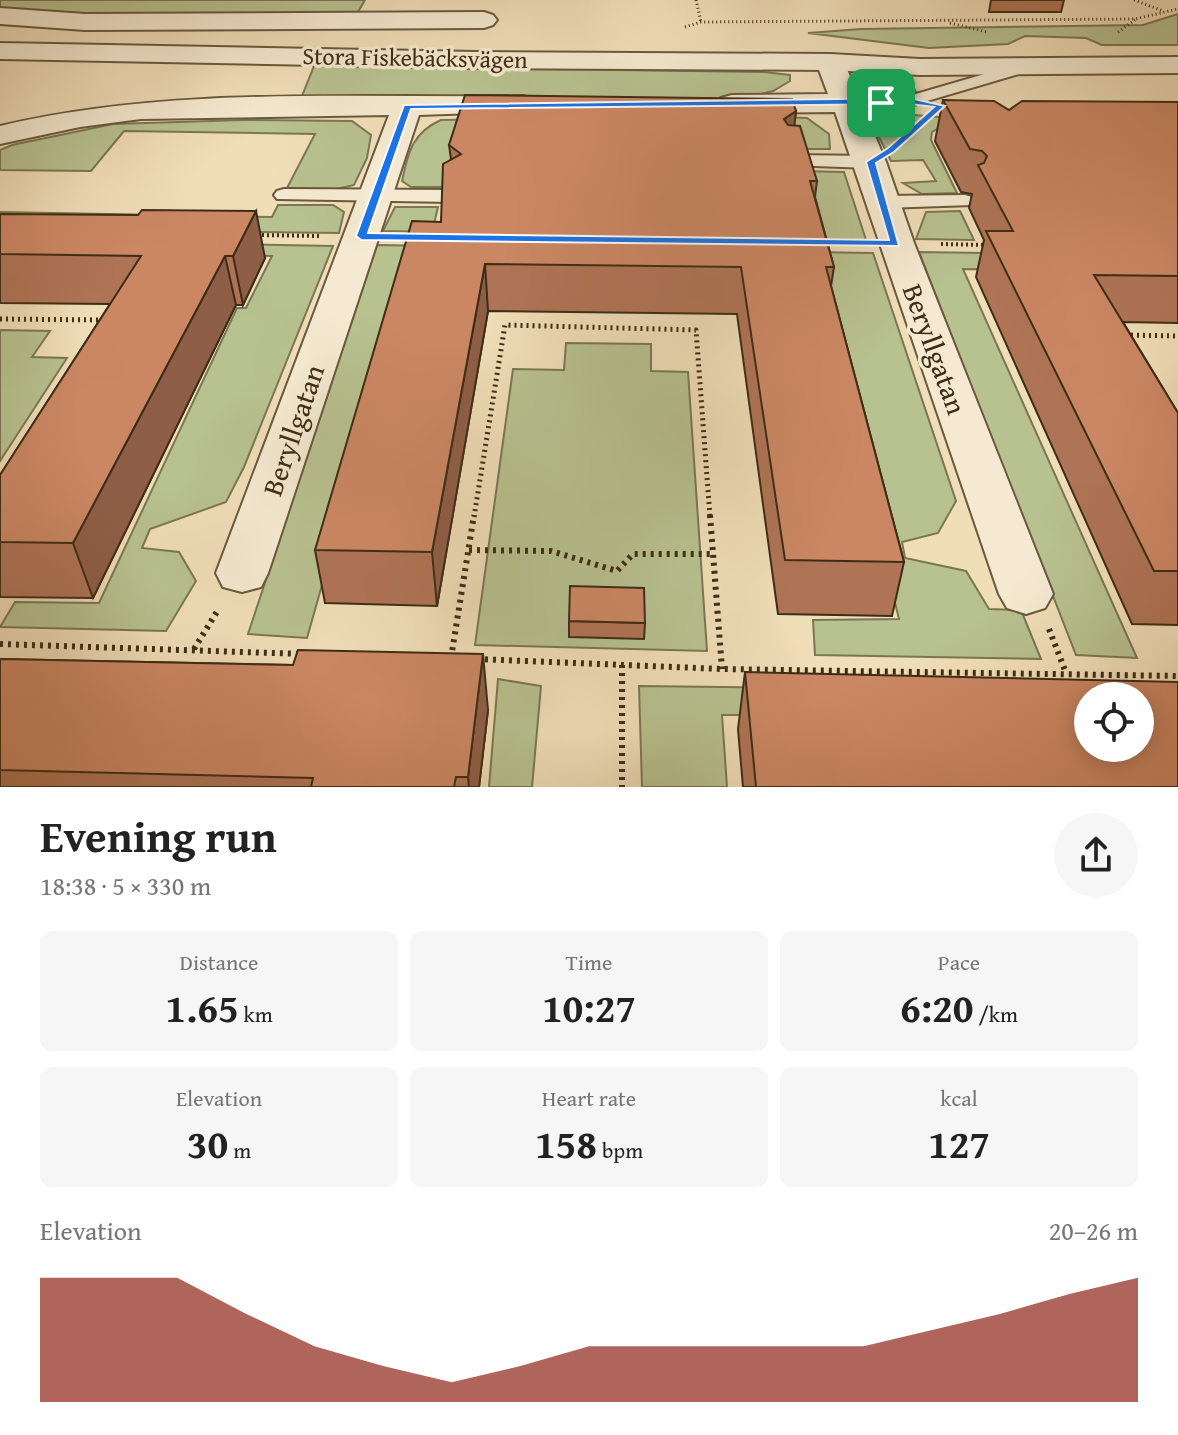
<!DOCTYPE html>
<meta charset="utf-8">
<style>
body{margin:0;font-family:"Gentium Book Plus",serif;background:#f6f6f6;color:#222;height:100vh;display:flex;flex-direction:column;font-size:30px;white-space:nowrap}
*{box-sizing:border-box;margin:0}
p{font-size:26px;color:#767676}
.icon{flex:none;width:44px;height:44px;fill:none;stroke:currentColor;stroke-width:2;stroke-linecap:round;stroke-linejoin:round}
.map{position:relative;height:787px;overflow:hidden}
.drawer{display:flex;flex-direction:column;background:#fff;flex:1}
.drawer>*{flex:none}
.fabs{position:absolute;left:1074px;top:682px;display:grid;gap:16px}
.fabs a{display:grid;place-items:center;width:80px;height:80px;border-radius:50%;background:#fff;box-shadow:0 4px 20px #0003;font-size:40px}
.pin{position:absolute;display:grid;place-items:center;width:68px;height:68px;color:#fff;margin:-34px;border-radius:16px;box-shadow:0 4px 12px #0006}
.round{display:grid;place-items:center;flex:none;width:84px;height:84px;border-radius:42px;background:#f6f6f6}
.head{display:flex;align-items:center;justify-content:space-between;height:136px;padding:0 40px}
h1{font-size:44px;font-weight:800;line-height:60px}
.stats{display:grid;grid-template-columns:repeat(3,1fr);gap:12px;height:136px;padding:8px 40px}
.stats div{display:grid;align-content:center;border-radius:12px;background:#f6f6f6;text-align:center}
.stats b{font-size:40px;font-weight:800}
.stats small{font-size:22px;font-weight:400}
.stats p{font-size:22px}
.chart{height:224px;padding:16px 40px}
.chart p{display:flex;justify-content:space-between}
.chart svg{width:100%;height:144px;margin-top:8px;fill:#8f2418;opacity:.7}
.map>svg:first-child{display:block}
.green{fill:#b8c190;stroke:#7b7753;stroke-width:2}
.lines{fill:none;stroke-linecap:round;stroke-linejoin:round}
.service-casing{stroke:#6a593e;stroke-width:4}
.minor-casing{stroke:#6a593e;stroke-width:4}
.tertiary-casing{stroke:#6a593e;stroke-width:4}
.path-far3{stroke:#3e2d16;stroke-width:3;stroke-dasharray:1 3;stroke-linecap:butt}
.path-far2{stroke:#3e2d16;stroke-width:4;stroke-dasharray:2 3;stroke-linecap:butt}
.path-far1{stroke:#3e2d16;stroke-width:5;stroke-dasharray:2 4;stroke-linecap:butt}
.path{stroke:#3e2d16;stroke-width:6;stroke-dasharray:3 5;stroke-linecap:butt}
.service{fill:#f5ead1;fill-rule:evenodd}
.minor{fill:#f5ead1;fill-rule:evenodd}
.tertiary{fill:#f5ead1;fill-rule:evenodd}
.wall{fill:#af7456;stroke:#3e2d16;stroke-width:2}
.shaded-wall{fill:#8e5e46;stroke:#3e2d16;stroke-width:2}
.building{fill:#cb8764;stroke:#3e2d16;stroke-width:2;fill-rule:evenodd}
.route{fill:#1a73e8;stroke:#fff;stroke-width:2;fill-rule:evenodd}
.labels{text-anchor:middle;stroke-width:7;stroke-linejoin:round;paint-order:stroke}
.far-street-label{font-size:24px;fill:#3e2d16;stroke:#f5ead1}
.street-label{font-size:28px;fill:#3e2d16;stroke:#f5ead1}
</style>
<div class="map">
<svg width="1178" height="787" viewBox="0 0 1178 787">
<rect width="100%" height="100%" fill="#f0deb8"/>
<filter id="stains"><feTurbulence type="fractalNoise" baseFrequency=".0025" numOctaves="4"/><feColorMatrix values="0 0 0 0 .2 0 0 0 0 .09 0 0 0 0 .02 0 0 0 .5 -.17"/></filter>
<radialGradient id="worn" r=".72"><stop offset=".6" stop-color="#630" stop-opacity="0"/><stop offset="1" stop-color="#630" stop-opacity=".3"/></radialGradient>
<path class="green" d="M 0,0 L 365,0 L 355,17 L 67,18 L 0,13 Z
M 1178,14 L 1178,45 L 1102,45 L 1086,38 L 1025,36 L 1008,44 L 929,48 L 808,33 L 861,29 L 1143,25 Z
M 314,66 L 764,72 L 790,75 L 790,81 L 773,91 L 745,98 L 300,101 Z
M 913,71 L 910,82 L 916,92 C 900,94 879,98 870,82 L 890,73 Z
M 901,114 L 939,117 L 949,122 L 932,132 L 931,140 L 957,193 L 922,194 L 903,183 L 936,181 L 923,160 L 891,161 L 879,137 L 878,121 Z
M 716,115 L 807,118 L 829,134 L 830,149 L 796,149 L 447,187 L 411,187 L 402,181 C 408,152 413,132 441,120 Z
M 244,120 L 352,121 L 371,135 L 367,158 L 354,185 L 337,189 L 287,188 L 315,134 L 124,131 L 91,171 L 0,170 L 0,150 L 12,145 L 113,124 Z
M 799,171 L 844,172 L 866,240 L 445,232 Z
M 278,205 L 333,205 L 344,212 L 339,233 L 0,229 L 0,212 L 272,217 Z
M 395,207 L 438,207 L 432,232 L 383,231 Z
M 960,211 L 974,240 L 916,239 L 926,212 Z
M 0,240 L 333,246 L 244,467 L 226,502 L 150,529 L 142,548 L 179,552 L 196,581 L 166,631 L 0,627 L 15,602 L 99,603 L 237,308 L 246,308 L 272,256 L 147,254 Z
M 377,245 L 873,253 L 956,501 L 938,533 L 902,542 L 905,558 L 966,571 L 989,609 L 1021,610 L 1041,659 L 815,655 L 813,620 L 899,619 L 824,318 L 413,264 L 307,638 L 248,634 Z
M 919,252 L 1178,256 L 1178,271 L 963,269 L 1137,658 L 1076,655 Z
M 0,330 L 50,331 L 32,357 L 67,358 L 0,461 Z
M 566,343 L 651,344 L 651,371 L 688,372 L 707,651 L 475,645 L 513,369 L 564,370 Z
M 498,679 L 541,686 L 532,787 L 489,787 Z
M 639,686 L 1178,692 L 1088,696 L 1088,716 L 722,715 L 727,787 L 642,787 Z"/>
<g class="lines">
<g class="service-casing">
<path id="service" d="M 1026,62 L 1034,67 L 1032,70 L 910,106 L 847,108 L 838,103 L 847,98 L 909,96 Z
M 793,155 L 870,156 L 880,162 L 870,168 L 786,165 L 783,161 Z
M 284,189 L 451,190 L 461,196 L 451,202 L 277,199 L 274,195 L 277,191 Z
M 965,195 L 972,197 L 975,201 L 972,205 L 885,208 L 875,202 L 885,196 Z"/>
</g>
<g class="minor-casing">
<path id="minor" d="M 0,8 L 85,14 L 484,12 L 493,15 L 497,20 L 493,25 L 484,28 L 85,30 L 0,24 Z
M 830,54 L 840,56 L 844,62 L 886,162 L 914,243 L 1053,594 L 1045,608 L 1026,614 L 1007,608 L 999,594 L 835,112 L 732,113 L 721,110 L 717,104 L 721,98 L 732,95 L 828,94 L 816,62 L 820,56 Z
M 523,96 L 534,99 L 538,105 L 534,111 L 419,115 L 268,573 L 261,587 L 242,592 L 223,587 L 216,573 L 389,115 L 141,119 L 80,127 L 0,144 L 0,126 C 170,86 349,98 523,96 Z"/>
</g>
<g class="tertiary-casing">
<path id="tertiary" d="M 0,43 L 475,52 L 830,54 L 920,59 L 1178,57 L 1178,73 L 920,75 L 830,70 L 475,68 L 0,59 Z"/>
</g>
<path class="path-far3" d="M 696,0 L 701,22
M 1134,0 L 1163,11
M 950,23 L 987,32
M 685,27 L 701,22 L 1135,19 L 1178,9
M 1118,32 L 1135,20"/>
<path class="path-far2" d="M 257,235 L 319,236
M 821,242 L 855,243
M 941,244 L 987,245"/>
<path class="path-far1" d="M 0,319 L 103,320
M 1125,335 L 1178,336
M 474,517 L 505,325 L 696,330 L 710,517"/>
<path class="path" d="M 710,515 L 722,669
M 469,550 L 551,551 L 617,571 L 633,554 L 713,554
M 1049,629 L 1066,673
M 0,644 L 303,654
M 194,649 L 218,610
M 451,658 L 474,515
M 477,659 L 722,669 L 1178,676
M 622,665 L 622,787"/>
<use href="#service" class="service"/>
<use href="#minor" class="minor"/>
<use href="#tertiary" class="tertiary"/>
</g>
<path class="wall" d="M 991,0 L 1064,0 L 1061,12 L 989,12 Z
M 943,100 L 1009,110 L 1178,102 L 1178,323 L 1123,322 L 1178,413 L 1178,625 L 1132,624 L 976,277 L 984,240 L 969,208 L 972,194 L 961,192 L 935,141 Z
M 796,111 L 794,126 L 817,181 L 815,197 L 834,267 L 831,286 L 904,562 L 892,616 L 778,614 L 737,314 L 488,311 L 437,606 L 325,603 L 315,550 L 441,222 L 451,159 L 449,145 Z
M 0,214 L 265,258 L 243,305 L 236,305 L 93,598 L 0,597 L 0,475 L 110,304 L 0,303 Z
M 569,621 L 645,623 L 644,639 L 569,637 Z
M 0,659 L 293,665 L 488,710 L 479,787 L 0,787 Z
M 745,672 L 1178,787 L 743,787 L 738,729 Z"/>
<path class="shaded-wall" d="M 796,111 L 791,153 L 784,119 Z
M 256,211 L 265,258 L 243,305 L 233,256 Z
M 225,256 L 236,305 L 93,598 L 73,543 Z
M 485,264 L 488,311 L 437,606 L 432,552 Z
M 483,654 L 488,710 L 479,787 L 469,787 L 468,777 Z"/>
<path class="building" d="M 465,95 L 792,99 L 796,111 L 784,119 L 788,125 L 800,126 L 817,181 L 810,181 L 834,267 L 826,267 L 904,562 L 785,560 L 741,267 L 485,264 L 432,552 L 315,550 L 412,221 L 441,222 L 443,164 L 461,154 L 449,145 Z
M 943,100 L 994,101 L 1009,110 L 1022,101 L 1178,102 L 1178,276 L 1094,275 L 1178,413 L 1178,571 L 1154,571 L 986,231 L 1013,231 L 978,165 L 984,163 L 987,156 L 982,151 L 970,149 Z
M 142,210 L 256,211 L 233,256 L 225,256 L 73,543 L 0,542 L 0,475 L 141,256 L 0,254 L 0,214 L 138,215 Z
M 570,586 L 644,588 L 645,623 L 569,621 Z
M 298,650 L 483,654 L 468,777 L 456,777 L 454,787 L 311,787 L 313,778 L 0,770 L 0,659 L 293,665 Z
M 745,672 L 1178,682 L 1178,787 L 756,787 ZM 1088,696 L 1140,696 L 1140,748 L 1088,748 Z"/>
<path class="route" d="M 910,98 L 945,106 L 894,152 L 876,163 L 899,246 L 361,240 L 356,236 L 404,105 ZM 910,104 L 934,107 L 888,148 L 866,162 L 889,240 L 368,233 L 411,109 Z"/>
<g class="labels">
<g class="far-street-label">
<text transform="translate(415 58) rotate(1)" y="8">Stora Fiskebäcksvägen</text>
</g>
<g class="street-label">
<text transform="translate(935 349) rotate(70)" y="10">Beryllgatan</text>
<text transform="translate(293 430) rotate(-71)" y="10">Beryllgatan</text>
</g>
</g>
<rect width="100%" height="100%" filter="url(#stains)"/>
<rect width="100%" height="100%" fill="url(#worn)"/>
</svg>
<div class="fabs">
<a><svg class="icon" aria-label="locate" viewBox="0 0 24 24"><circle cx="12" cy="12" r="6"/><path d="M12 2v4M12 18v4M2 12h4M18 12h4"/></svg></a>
</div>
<div class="pin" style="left:881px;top:103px;background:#1e9e55"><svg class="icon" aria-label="arrive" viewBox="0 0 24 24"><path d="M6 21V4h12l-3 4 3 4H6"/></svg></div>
</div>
<section class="drawer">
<div class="head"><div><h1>Evening run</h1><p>18:38 · 5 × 330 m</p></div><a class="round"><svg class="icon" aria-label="share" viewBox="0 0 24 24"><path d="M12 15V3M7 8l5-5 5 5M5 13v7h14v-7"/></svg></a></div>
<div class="stats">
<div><p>Distance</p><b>1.65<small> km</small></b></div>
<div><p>Time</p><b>10:27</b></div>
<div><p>Pace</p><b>6:20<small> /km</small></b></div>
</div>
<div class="stats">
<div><p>Elevation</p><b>30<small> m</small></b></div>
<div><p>Heart rate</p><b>158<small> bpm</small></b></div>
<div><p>kcal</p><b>127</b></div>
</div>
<div class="chart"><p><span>Elevation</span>20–26 m</p>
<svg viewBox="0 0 160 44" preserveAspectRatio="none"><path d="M0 44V6L10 6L20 6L30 17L40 27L50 33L60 38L70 33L80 27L90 27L100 27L110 27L120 27L130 22L140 17L150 11L160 6V44z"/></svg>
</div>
</section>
